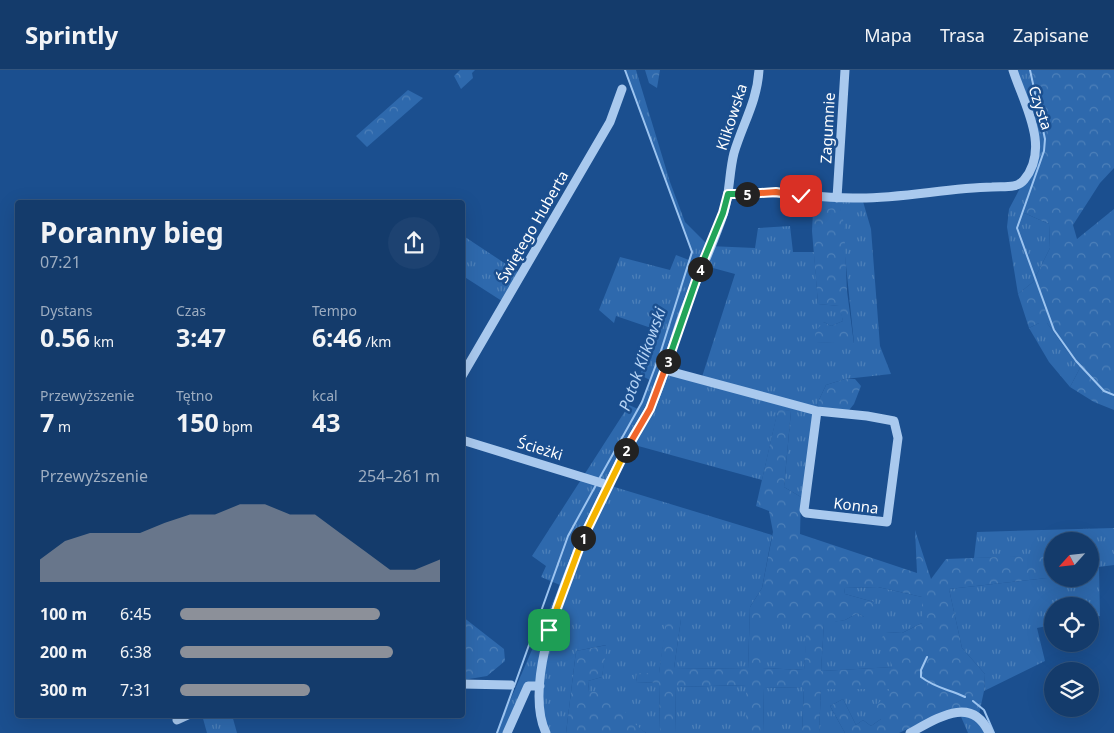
<!DOCTYPE html>
<html lang="pl">
<meta charset="utf-8">
<style>
body{margin:0;font-family:"Noto Sans",sans-serif;background:#1d4271;color:#f1f3f6;height:100vh;display:flex;flex-direction:column;font-size:19px;white-space:nowrap}
*{box-sizing:border-box;margin:0}
p{font-size:16px;color:#9dadc1}
.icon{flex:none;width:28px;height:28px;fill:none;stroke:currentColor;stroke-width:2;stroke-linecap:round;stroke-linejoin:round}
.map{position:relative;flex:1;overflow:hidden}
.panel{position:absolute;left:15px;top:130px;width:450px;height:518px;display:flex;flex-direction:column;background:#143b6b;border-radius:5px;box-shadow:0 5px 20px #0002,0 0 0 1px #33557e}
.panel>*{flex:none}
.needle{width:32px;rotate:243deg}
.buttons{position:absolute;left:1044px;top:462px;display:grid;gap:10px}
.buttons a{display:grid;place-items:center;width:55px;height:55px;border-radius:50%;background:#143b6b;box-shadow:0 5px 20px #0002,0 0 0 1px #33557e;font-size:25px}
.pin{position:absolute;display:grid;place-items:center;width:42px;height:42px;color:#fff;margin:-21px;border-radius:10px;box-shadow:0 2px 8px #0006}
.km{position:absolute;width:25px;height:25px;margin:-12px;border-radius:50%;background:#222;color:#fff;font-size:14px;line-height:25px;text-align:center}
.round{display:grid;place-items:center;flex:none;width:52px;height:52px;border-radius:26px;background:#1d4271}
.head{display:flex;align-items:center;justify-content:space-between;height:85px;padding:0 25px}
h1{font-size:28px;font-weight:700;line-height:38px}
.figures{display:grid;grid-template-columns:repeat(3,1fr);gap:8px;height:85px;padding:5px 25px}
.figures div{display:grid;align-content:center}
.figures b{font-size:25px;font-weight:700}
.figures small{font-size:14px;font-weight:400}
.figures p{font-size:14px}
.chart{height:140px;padding:10px 25px}
.chart p{display:flex;justify-content:space-between}
.chart svg{width:100%;height:90px;margin-top:5px;fill:#8c9099;opacity:.7}
ul{padding:0 25px;list-style:none;font-size:16px}
li{display:grid;grid-template-columns:80px 60px 1fr;align-items:center;height:38px}
li i{height:12px;border-radius:6px;background:#8c9099}
header{display:flex;align-items:center;gap:30px;box-sizing:border-box;height:70px;padding:0 25px;background:#143b6b;border-bottom:1px solid #33557e}
header strong{font-size:24px}
nav{display:flex;gap:28px;margin-inline-start:auto;font-size:18px}
.map>svg:first-child{display:block}
.grass{fill:url(#grass-tufts);fill-rule:evenodd}
.forest{fill:url(#forest-crowns);fill-rule:evenodd}
.lines{fill:none;stroke-linecap:round;stroke-linejoin:round}
.stream{stroke:#9cc4f0;stroke-width:2}
.minor{stroke:#a9c9ee;stroke-width:9}
.split-1-casing{stroke:#fff;stroke-width:10}
.split-2-casing{stroke:#fff;stroke-width:10}
.split-3-casing{stroke:#fff;stroke-width:10}
.split-4-casing{stroke:#fff;stroke-width:10}
.split-5-casing{stroke:#fff;stroke-width:10}
.split-6-casing{stroke:#fff;stroke-width:10}
.split-1{stroke:#f5b400;stroke-width:6}
.split-2{stroke:#f5b400;stroke-width:6}
.split-3{stroke:#f0652b;stroke-width:6}
.split-4{stroke:#22a559;stroke-width:6}
.split-5{stroke:#22a559;stroke-width:6}
.split-6{stroke:#f0652b;stroke-width:6}
.labels{text-anchor:middle;stroke-width:5;stroke-linejoin:round;paint-order:stroke}
.street-label{font-size:15px;fill:#fff;stroke:#1b4f8f}
.water-label{font-size:16px;font-style:italic;fill:#b5d3f5;stroke:#1b4f8f}
</style>
<header>
<strong>Sprintly</strong>
<nav><a>Mapa</a><a>Trasa</a><a>Zapisane</a></nav>
</header>
<div class="map">
<svg width="1114" height="663" viewBox="0 0 1114 663">
<defs>
<pattern id="grass-tufts" width="24" height="20" patternUnits="userSpaceOnUse" patternTransform="scale(1.25)"><rect width="24" height="20" fill="#2e69ad"/><path d="M3 7l-1-3M5 7V3M7 7l1-3M15 17l-1-3M17 17v-4M19 17l1-3" fill="none" stroke="#4d80b9"/></pattern>
<pattern id="forest-crowns" width="20" height="18" patternUnits="userSpaceOnUse" patternTransform="scale(1.25)"><rect width="20" height="18" fill="#2e69ad"/><path d="M2 6a3 3 0 1 1 6 0M12 15a3 3 0 1 1 6 0" fill="none" stroke="#4d80b9"/></pattern>
</defs>
<rect width="100%" height="100%" fill="#1b4f8f"/>
<path class="grass" d="M 625,0 L 636,0 L 670,112 L 685,152 L 709,176 L 755,178 L 758,158 L 790,156 L 793,182 L 814,182 L 818,234 L 840,236 L 843,251 L 831,256 L 824,252 L 816,272 L 854,273 L 840,138 L 813,141 L 814,126 L 862,128 L 871,159 L 880,276 L 891,304 L 845,309 L 826,315 L 818,332 L 807,423 L 801,427 L 784,417 L 791,341 L 778,340 L 762,410 L 631,374 L 608,415 L 772,465 L 762,518 L 750,537 L 748,599 L 674,598 L 681,549 L 667,549 L 659,603 L 637,603 L 636,612 L 659,613 L 660,663 L 646,663 L 589,622 L 588,611 L 602,607 L 606,575 L 576,581 L 566,663 L 546,663 L 540,616 L 528,616 L 507,663 L 496,663 L 560,515 L 541,507 L 546,496 L 532,486 L 629,335 L 638,339 L 650,310 L 640,305 L 657,260 L 616,246 L 614,253 L 599,240 L 620,187 L 670,200 L 676,185 L 689,190 L 692,182 ZM 702,195 L 735,204 L 701,310 L 665,300 Z
M 1013,0 L 1029,0 L 1037,37 L 1031,50 Z
M 1029,101 L 1031,117 L 1022,142 L 1049,154 L 1050,178 L 1033,212 L 1018,224 L 1007,157 L 1009,139 Z
M 462,165 L 521,204 L 505,233 L 463,206 Z
M 1039,253 L 1047,253 L 1080,298 L 1070,317 L 1049,292 L 1029,258 Z
M 1114,458 L 1114,495 L 1099,497 L 1100,546 L 1090,548 L 1090,536 L 1052,536 L 1052,555 L 1037,558 L 1045,591 L 984,621 L 985,604 L 962,578 L 949,519 L 1047,508 L 1047,486 L 974,488 L 977,462 ZM 1052,471 L 1090,471 L 1090,509 L 1052,509 Z
M 878,517 L 922,527 L 922,553 L 902,563 L 886,562 L 894,597 L 821,601 L 824,553 L 845,550 L 858,543 L 864,547 L 864,551 L 874,532 L 845,524 L 844,518 Z
M 762,550 L 808,550 L 804,600 L 762,598 Z
M 747,615 L 746,663 L 675,663 L 676,617 Z
M 804,617 L 802,663 L 763,663 L 764,618 Z
M 821,619 L 890,619 L 881,649 L 871,656 L 863,650 L 856,655 L 843,629 L 830,636 L 845,663 L 819,663 Z
M 959,642 L 971,643 L 989,663 L 968,663 Z
M 202,645 L 232,645 L 237,663 L 207,663 Z"/>
<path class="forest" d="M 460,0 L 475,0 L 472,3 L 473,8 L 461,19 L 454,6 Z
M 645,0 L 660,0 L 657,18 L 649,13 Z
M 1029,0 L 1114,0 L 1114,98 L 1100,113 L 1073,155 L 1077,169 L 1114,139 L 1114,340 L 1094,332 L 1070,317 L 1080,298 L 1047,253 L 1039,253 L 1029,258 L 1018,224 L 1033,212 L 1050,178 L 1049,154 L 1022,142 L 1031,117 L 1029,101 L 1032,96 L 1031,50 L 1037,37 Z
M 408,20 L 423,28 L 367,77 L 356,66 Z
M 840,137 L 844,154 L 847,221 L 854,274 L 816,272 L 815,261 L 824,252 L 831,256 L 843,251 L 839,236 L 818,234 L 812,161 L 813,141 Z
M 845,309 L 855,309 L 861,316 L 854,334 L 846,344 L 817,341 L 818,332 L 826,315 Z
M 778,339 L 791,341 L 784,417 L 801,427 L 800,464 L 917,503 L 915,460 L 931,509 L 946,489 L 1047,485 L 1047,508 L 949,519 L 962,578 L 985,604 L 984,621 L 978,649 L 951,639 L 899,663 L 845,663 L 830,636 L 843,629 L 856,655 L 863,650 L 871,656 L 881,649 L 874,639 L 890,619 L 821,619 L 819,663 L 802,663 L 804,617 L 764,618 L 763,663 L 746,663 L 746,615 L 676,617 L 675,663 L 660,663 L 659,613 L 636,612 L 637,603 L 659,603 L 666,549 L 681,549 L 674,598 L 748,599 L 750,537 L 762,518 L 773,462 L 769,441 L 756,436 ZM 878,517 L 922,527 L 922,553 L 902,563 L 886,562 L 880,570 L 893,597 L 821,601 L 824,554 L 845,550 L 858,543 L 864,547 L 863,552 L 875,549 L 874,532 L 845,524 L 844,518 ZM 762,550 L 807,550 L 804,600 L 762,598 Z
M 463,547 L 504,579 L 505,591 L 487,606 L 463,610 Z
M 607,575 L 602,607 L 588,611 L 589,622 L 608,622 L 635,654 L 646,663 L 566,663 L 576,581 Z"/>
<g class="lines">
<path class="stream" d="M 1030,0 L 1045,69 L 1044,81 L 1017,158 L 1054,260 L 1076,291 L 1104,321 L 1114,325
M 599,409 L 642,332 L 660,284 L 692,182 L 625,0
M 927,587 L 921,600 L 921,607 C 937,619 949,619 965,627
M 515,614 L 568,466 L 596,415
M 973,631 L 984,640 L 994,663
M 497,663 L 513,619"/>
<path class="minor" d="M 728,124 C 744,125 761,121 777,123 C 805,125 832,129 860,128 C 904,128 948,118 992,117 C 1003,116 1017,119 1024,110 C 1051,78 1024,34 1013,0
M 837,128 L 845,0
M 665,300 L 817,341 L 867,346 L 894,351 L 898,368 L 887,452 L 806,443 L 804,440 L 817,341
M 462,306 L 610,52 L 622,19
M 462,370 L 608,415
M 462,614 L 511,615
M 177,650 L 188,645
M 507,663 L 528,616 L 540,616
M 546,663 C 515,598 596,437 628,376 C 634,363 643,352 649,340 C 664,311 671,278 682,247 C 695,212 712,178 724,142 C 730,123 729,102 734,83 C 743,53 757,32 759,0
M 910,663 C 936,649 972,624 989,663"/>
</g>
<g class="lines">
<g class="split-1-casing">
<path id="split-1" d="M 549,560 L 583,468"/>
</g>
<g class="split-2-casing">
<path id="split-2" d="M 583,468 L 626,380"/>
</g>
<g class="split-3-casing">
<path id="split-3" d="M 626,380 L 650,339 L 668,291"/>
</g>
<g class="split-4-casing">
<path id="split-4" d="M 668,291 L 700,199"/>
</g>
<g class="split-5-casing">
<path id="split-5" d="M 700,199 L 723,143 L 728,124 L 747,124"/>
</g>
<g class="split-6-casing">
<path id="split-6" d="M 747,124 L 776,122 L 801,126"/>
</g>
<use href="#split-1" class="split-1"/>
<use href="#split-2" class="split-2"/>
<use href="#split-3" class="split-3"/>
<use href="#split-4" class="split-4"/>
<use href="#split-5" class="split-5"/>
<use href="#split-6" class="split-6"/>
</g>
<g class="labels">
<g class="street-label">
<text transform="translate(1040 38) rotate(72)" y="5">Czysta</text>
<text transform="translate(732 47) rotate(-72)" y="5">Klikowska</text>
<text transform="translate(828 58) rotate(-87)" y="5">Zagumnie</text>
<text transform="translate(533 157) rotate(-60)" y="5">Świętego Huberta</text>
<text transform="translate(540 379) rotate(17)" y="5">Ścieżki</text>
<text transform="translate(856 436) rotate(7)" y="5">Konna</text>
</g>
<g class="water-label">
<text transform="translate(642 289) rotate(-70)" y="6">Potok Klikowski</text>
</g>
</g>
</svg>
<div class="buttons">
<a><svg class="needle" viewBox="-14 -14 28 28"><path d="M0-13l5 13h-10z" fill="#e53935"/><path d="M0 13l5-13h-10z" fill="#9dadc1"/></svg></a>
<a><svg class="icon" aria-label="locate" viewBox="0 0 24 24"><circle cx="12" cy="12" r="6"/><path d="M12 2v4M12 18v4M2 12h4M18 12h4"/></svg></a>
<a><svg class="icon" aria-label="layers" viewBox="0 0 24 24"><path d="M12 4l9 5-9 5-9-5zM3 14l9 5 9-5"/></svg></a>
</div>
<div class="pin" style="left:549px;top:560px;background:#1e9e55"><svg class="icon" aria-label="arrive" viewBox="0 0 24 24"><path d="M6 21V4h12l-3 4 3 4H6"/></svg></div>
<div class="pin" style="left:801px;top:126px;background:#d93025"><svg class="icon" aria-label="check" viewBox="0 0 24 24"><path d="M5 12l5 5 9-10"/></svg></div>
<b class="km" style="left:583px;top:468px">1</b>
<b class="km" style="left:626px;top:380px">2</b>
<b class="km" style="left:668px;top:291px">3</b>
<b class="km" style="left:700px;top:199px">4</b>
<b class="km" style="left:747px;top:124px">5</b>
<section class="panel">
<div class="head"><div><h1>Poranny bieg</h1><p>07:21</p></div><a class="round"><svg class="icon" aria-label="share" viewBox="0 0 24 24"><path d="M12 15V3M7 8l5-5 5 5M5 13v7h14v-7"/></svg></a></div>
<div class="figures">
<div><p>Dystans</p><b>0.56<small> km</small></b></div>
<div><p>Czas</p><b>3:47</b></div>
<div><p>Tempo</p><b>6:46<small> /km</small></b></div>
</div>
<div class="figures">
<div><p>Przewyższenie</p><b>7<small> m</small></b></div>
<div><p>Tętno</p><b>150<small> bpm</small></b></div>
<div><p>kcal</p><b>43</b></div>
</div>
<div class="chart"><p><span>Przewyższenie</span>254–261 m</p>
<svg viewBox="0 0 160 44" preserveAspectRatio="none"><path d="M0 44V33L10 24L20 20L30 20L40 20L50 15L60 11L70 11L80 6L90 6L100 11L110 11L120 20L130 29L140 38L150 38L160 33V44z"/></svg>
</div>
<ul>
<li><b>100 m</b>6:45<i style="width:77%"></i></li>
<li><b>200 m</b>6:38<i style="width:82%"></i></li>
<li><b>300 m</b>7:31<i style="width:50%"></i></li>
</ul>
</section>
</div>
